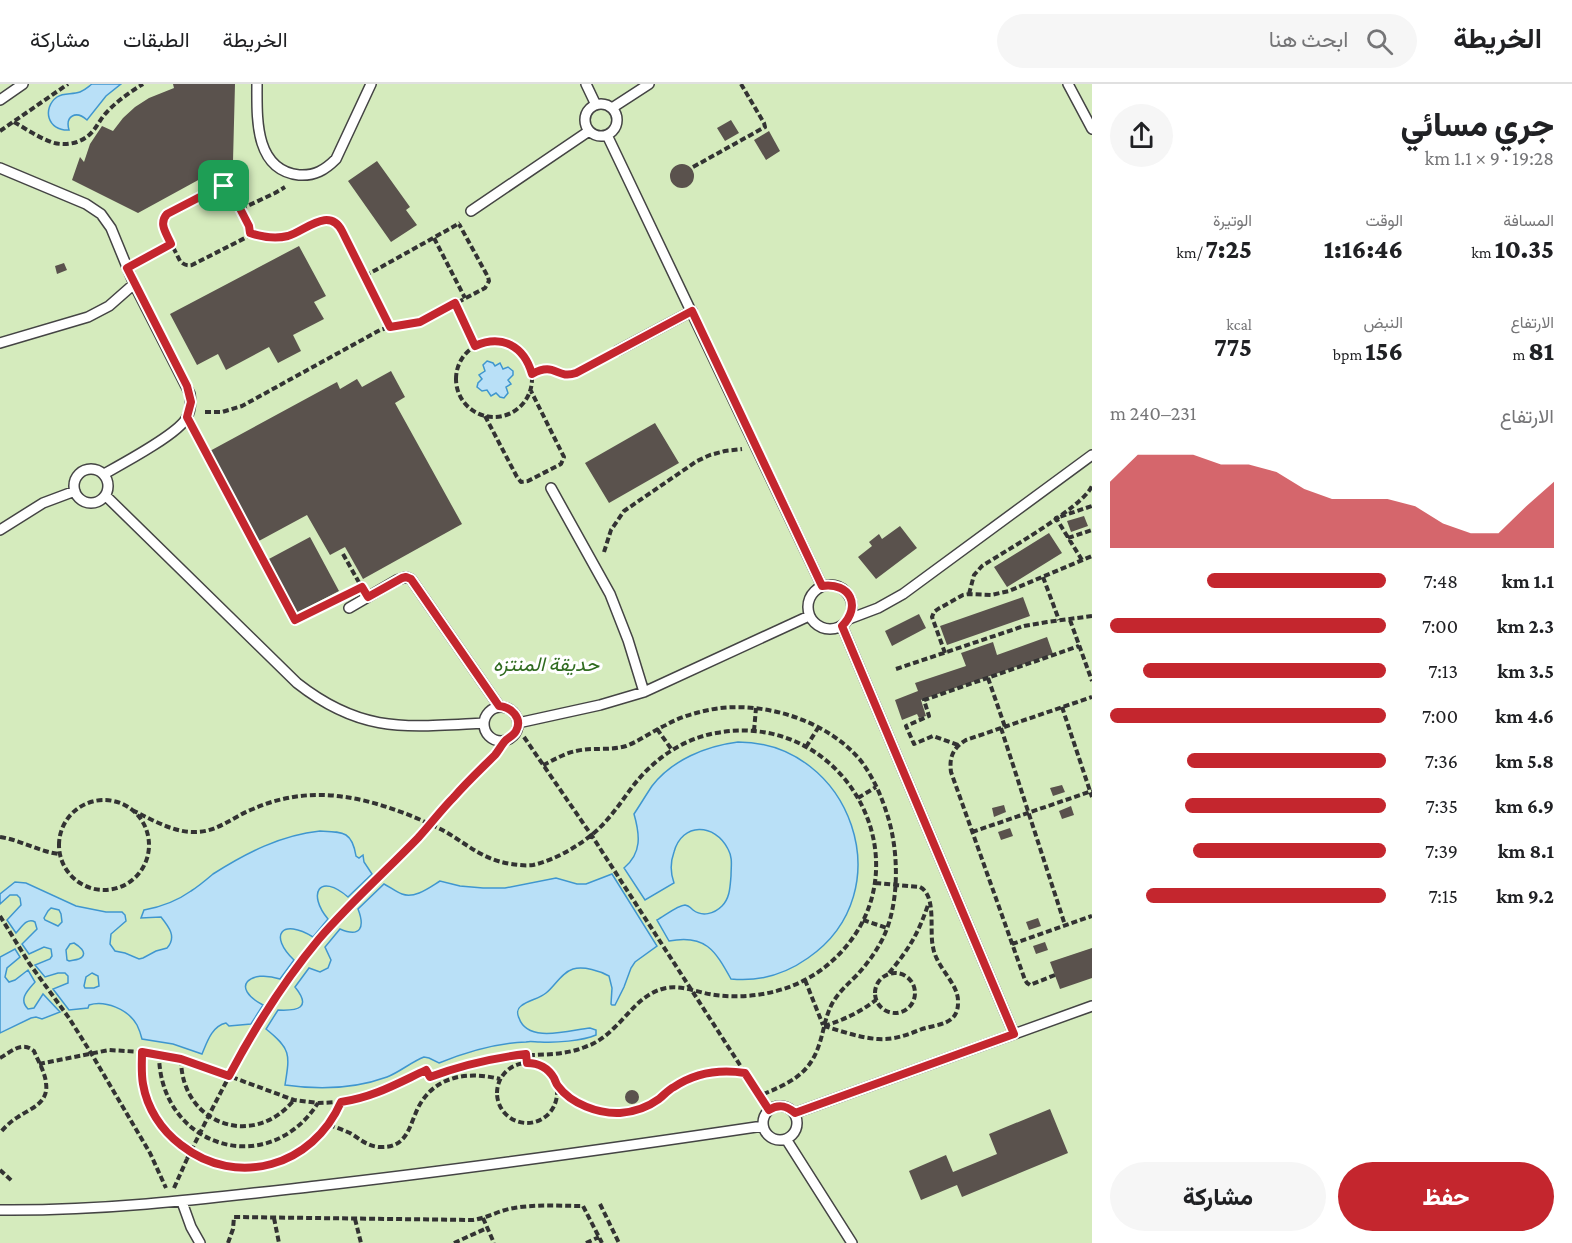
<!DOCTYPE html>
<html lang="ar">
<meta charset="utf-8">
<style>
body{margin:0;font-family:"Crimson Pro",Vazirmatn,serif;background:#f6f6f6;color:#202124;direction:rtl;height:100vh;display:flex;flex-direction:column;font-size:22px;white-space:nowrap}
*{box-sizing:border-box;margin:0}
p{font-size:20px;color:#757577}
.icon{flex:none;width:33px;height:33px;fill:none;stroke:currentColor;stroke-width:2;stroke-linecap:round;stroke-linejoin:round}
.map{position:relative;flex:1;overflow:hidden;direction:ltr}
.details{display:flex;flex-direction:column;background:#fff;width:480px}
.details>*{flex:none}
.pin{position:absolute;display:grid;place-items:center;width:51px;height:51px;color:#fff;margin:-26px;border-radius:12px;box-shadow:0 3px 9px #0006}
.round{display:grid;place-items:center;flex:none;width:63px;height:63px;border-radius:32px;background:#f6f6f6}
.headline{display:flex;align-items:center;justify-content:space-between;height:102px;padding:0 18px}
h1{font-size:33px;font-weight:800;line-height:45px}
.stats{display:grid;grid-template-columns:repeat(3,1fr);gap:9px;height:102px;padding:6px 18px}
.stats div{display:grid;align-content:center}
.stats b{font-size:26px;font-weight:800}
.stats small{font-size:16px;font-weight:400}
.stats p{font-size:16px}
.chart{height:168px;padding:12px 18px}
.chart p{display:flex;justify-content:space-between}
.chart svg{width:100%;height:108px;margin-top:6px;fill:#c4262e;opacity:.7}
.button{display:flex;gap:12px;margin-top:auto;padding:12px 18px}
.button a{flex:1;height:69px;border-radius:36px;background:#c4262e;color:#fff;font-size:24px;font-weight:800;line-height:69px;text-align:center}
.button a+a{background:#f6f6f6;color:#202124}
ul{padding:0 18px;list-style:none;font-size:20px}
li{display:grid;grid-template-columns:96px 72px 1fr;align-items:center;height:45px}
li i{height:15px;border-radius:8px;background:#c4262e}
header{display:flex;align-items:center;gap:36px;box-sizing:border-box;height:84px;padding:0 30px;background:#fff;border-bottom:2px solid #e0e0e0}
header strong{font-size:28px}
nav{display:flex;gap:33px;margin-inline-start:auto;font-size:21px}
.search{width:420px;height:54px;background:#f6f6f6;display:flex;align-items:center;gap:15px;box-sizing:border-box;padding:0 21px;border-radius:33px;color:#757577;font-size:22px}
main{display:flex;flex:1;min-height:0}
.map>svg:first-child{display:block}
.green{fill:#d5ebbd}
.water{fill:#b9e0f7;stroke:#3f96cf;stroke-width:1.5;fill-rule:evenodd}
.building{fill:#5a524d}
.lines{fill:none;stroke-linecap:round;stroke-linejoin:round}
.service-casing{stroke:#444;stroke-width:12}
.path{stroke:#333;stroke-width:4;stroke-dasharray:6 3;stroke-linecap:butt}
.service{stroke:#fff;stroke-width:9}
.path-bridge{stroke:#333;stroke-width:4;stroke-dasharray:6 3;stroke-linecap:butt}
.route-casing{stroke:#fff;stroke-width:12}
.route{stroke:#c4262e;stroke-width:8}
.labels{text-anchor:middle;stroke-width:6;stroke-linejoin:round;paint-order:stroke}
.park-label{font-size:20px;font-style:italic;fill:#2f6b1f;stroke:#fff}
</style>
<header>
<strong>الخريطة</strong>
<div class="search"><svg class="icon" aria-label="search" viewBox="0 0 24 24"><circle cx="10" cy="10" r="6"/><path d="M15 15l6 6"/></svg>ابحث هنا</div>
<nav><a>الخريطة</a><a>الطبقات</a><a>مشاركة</a></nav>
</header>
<main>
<section class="details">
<div class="headline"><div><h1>جري مسائي</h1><p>19:28 · 9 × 1.1 km</p></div><a class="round"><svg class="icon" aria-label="share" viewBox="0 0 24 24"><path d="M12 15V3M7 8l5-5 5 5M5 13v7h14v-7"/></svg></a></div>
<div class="stats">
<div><p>المسافة</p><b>10.35<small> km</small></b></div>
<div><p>الوقت</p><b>1:16:46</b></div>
<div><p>الوتيرة</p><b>7:25<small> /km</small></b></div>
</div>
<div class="stats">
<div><p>الارتفاع</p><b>81<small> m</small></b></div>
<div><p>النبض</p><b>156<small> bpm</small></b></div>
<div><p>kcal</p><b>775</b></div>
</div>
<div class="chart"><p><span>الارتفاع</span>231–240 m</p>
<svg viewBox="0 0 160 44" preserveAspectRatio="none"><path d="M0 44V17L10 6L20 6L30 6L40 10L50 10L60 13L70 20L80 24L90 24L100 24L110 27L120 34L130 38L140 38L150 27L160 17V44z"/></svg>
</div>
<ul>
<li><b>1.1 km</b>7:48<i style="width:65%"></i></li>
<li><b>2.3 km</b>7:00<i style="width:100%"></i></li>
<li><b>3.5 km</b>7:13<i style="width:88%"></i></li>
<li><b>4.6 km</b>7:00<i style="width:100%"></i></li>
<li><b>5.8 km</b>7:36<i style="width:72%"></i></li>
<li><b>6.9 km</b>7:35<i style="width:73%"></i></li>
<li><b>8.1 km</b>7:39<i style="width:70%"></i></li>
<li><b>9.2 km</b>7:15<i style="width:87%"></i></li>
</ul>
<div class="button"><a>حفظ</a><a>مشاركة</a></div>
</section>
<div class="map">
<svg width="1092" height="1159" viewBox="0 0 1092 1159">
<rect width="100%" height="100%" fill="#fffdf5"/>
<path class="green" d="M 0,0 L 1092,0 L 1092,1159 L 0,1159 Z"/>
<path class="water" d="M 92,0 L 121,0 L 106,12 L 87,36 C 76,26 65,32 69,46 C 47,47 42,24 57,13 C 64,8 72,11 80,8 C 85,6 88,3 92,0 Z
M 487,277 L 493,279 L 495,282 L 500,279 L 503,285 L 508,283 L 513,287 L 513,291 L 508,296 L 511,300 L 506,303 L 508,309 L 504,314 L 500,313 L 496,309 L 491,312 L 487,306 L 482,307 L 477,303 L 478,299 L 482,295 L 479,291 L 485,287 L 483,281 Z
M 738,658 C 851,658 904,808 808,874 C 784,891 760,898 731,895 C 715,866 705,850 669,857 L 657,836 C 663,833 678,821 685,821 C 690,822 689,823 693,826 C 702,833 714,830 722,822 C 730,814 730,803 731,792 C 731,782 733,774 728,765 C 715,739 682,738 674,768 C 670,779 670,788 674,799 L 645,816 L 624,784 C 642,769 640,751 634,730 C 640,721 646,711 652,702 C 672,676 706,662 738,658 Z
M 320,747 C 343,748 352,747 356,772 L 359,774 L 363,771 L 364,778 L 372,790 L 348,813 C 319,788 307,810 328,835 L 313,853 C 282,834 268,851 294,876 L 280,895 C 250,885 229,903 263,921 L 251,940 L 229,942 L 226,939 C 212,942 207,958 202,970 L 173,960 L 142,955 C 141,951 139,945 137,941 C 128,925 105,916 89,921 L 88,924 L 69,926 L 53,905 L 68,899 L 68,892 L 65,889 L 58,889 L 45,893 L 35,881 L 50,875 L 52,872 L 51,865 L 44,863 L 29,870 L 22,860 L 37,845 L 35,838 C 27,833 21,844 16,849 L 7,836 L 21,821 L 20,814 L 17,811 L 10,811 L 0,820 L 0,810 L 15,798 L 26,799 L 76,822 L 106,828 L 122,828 L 125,831 L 126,837 L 111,850 L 110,860 L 115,867 L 125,869 L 139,875 L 143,874 L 156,867 L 167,864 C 177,853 169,843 161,833 L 141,834 L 144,826 C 161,823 177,817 191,807 C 199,802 206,796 213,790 C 246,769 281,751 320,747 ZM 51,824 L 59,826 L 61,830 L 62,838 L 58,842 L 45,836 L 44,834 L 48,827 ZM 74,859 C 79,862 87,868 82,873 C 80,876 72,876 69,877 L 67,876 L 66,866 L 70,860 ZM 92,889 L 98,892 L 99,902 L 94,904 L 85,904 L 84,902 L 86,893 Z
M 612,790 L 657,862 L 635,878 L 631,884 L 624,903 L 615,921 L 612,921 L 611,920 L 612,904 L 609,892 C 600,887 584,882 573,885 C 561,889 555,902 546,909 C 539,915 528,916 521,922 C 517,925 517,930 519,934 C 528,960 570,946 590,944 L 596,946 L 596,951 C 582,957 555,959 540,958 C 535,958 530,957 526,958 C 496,959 466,968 439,979 L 429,974 L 424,973 C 411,978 400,988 387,993 C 354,1005 319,1006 285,1001 C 290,970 291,965 266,945 L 278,926 C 298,927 312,924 295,903 L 309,884 L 320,888 L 328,884 L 331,876 L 325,863 L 340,845 C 361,854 365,843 358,825 L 384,800 C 390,803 396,808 402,810 C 415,815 430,803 440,797 L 460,802 L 483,804 L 505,804 L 556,794 L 577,800 L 586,800 Z
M 15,865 L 20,873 L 7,884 L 5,893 L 9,898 L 15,896 L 28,886 L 35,898 C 28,906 18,915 28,925 L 34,924 L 43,910 L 60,928 L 42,935 L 36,933 L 31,934 L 0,949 L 0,873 Z"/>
<path class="building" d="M 173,0 L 235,0 L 233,77 L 138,129 L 72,96 L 80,73 L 84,78 L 90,60 L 102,42 L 113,47 L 123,34 L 135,23 L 149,14 L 174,4 Z
M 731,36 L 739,49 L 725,57 L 717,44 Z
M 769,47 L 780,67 L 766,76 L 754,56 Z
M 377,77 L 410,123 L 406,126 L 417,141 L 391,158 L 348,97 Z
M670 92a12 12 0 1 1 24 0a12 12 0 1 1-24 0Z
M 299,162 L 326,212 L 314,218 L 324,235 L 293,251 L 301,267 L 278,279 L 269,263 L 226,286 L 218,270 L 197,281 L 170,230 Z
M 64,179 L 67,186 L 57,190 L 55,182 Z
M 391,287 L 405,313 L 395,319 L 462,440 L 363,495 L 345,463 L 330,471 L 307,431 L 257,458 L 208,368 L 337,298 L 340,305 L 357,295 L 362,303 Z
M 655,339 L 679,379 L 609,419 L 585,379 Z
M 1084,432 L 1088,442 L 1071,448 L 1067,437 Z
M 900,442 L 917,464 L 876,495 L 858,473 L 872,462 L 869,458 L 879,450 L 882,455 Z
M 1049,449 L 1062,469 L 1007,503 L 994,483 Z
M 310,453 L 339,507 L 297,529 L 267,476 Z
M 1023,513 L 1030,532 L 947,561 L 940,542 Z
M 919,530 L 926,544 L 892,562 L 885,547 Z
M 1047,553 L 1053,570 L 921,616 L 926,632 L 919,634 L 917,630 L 902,636 L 895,616 L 918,607 L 915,599 L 966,582 L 961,569 L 993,558 L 997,571 Z
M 1062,701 L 1065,708 L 1053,712 L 1050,704 Z
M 1004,721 L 1006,728 L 994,733 L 992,724 Z
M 1071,722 L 1074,731 L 1062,735 L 1059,727 Z
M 1010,744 L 1013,752 L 1001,756 L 998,748 Z
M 1038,834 L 1041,842 L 1029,846 L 1026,838 Z
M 1045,858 L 1048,866 L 1036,870 L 1033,862 Z
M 1092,864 L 1092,894 L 1060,905 L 1050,878 Z
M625 1013a7 7 0 1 1 14 0a7 7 0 1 1-14 0Z
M 1050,1025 L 1068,1069 L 962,1113 L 957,1101 L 921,1116 L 909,1087 L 946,1071 L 953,1088 L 997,1070 L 989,1050 Z"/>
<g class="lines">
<g class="service-casing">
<path id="service" d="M 257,0 C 257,33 254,86 299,91 C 315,92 325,86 336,75 L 371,0
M 586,0 L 596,21
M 1068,0 L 1092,45
M 0,16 L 23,0
M585 36a16 16 0 1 1 32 0a16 16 0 1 1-32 0Z
M 612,24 L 649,0
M 607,51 L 822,502
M 0,84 L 86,120 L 101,130 L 111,144 L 134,200 L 190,310 C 191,318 191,326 187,333 C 180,349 122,380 104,390
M 471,127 L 589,47
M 0,259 L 88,233 L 109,222 L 134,200
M 617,267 L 692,227
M74 402a17 17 0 1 1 34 0a17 17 0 1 1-34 0Z
M 551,404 L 610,510 L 628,556 L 644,608
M 106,412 L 297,599 C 362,650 406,643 483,639
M 0,446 L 43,419 L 75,407
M808 523a22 22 0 1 1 44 0a22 22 0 1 1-44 0Z
M 349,524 L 397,496 L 406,493 L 411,495 L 499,622
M 849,535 L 878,524 L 903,510 L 1092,371
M 842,542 L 1014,950
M484 640a17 17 0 1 1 34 0a17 17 0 1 1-34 0Z
M 518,639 L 600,621 L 644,608 L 809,532
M763 1039a17 17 0 1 1 34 0a17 17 0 1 1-34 0Z
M 795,1029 L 1092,922
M 786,1055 L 852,1159
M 182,1118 L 191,1143 L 200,1159
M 0,1126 C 107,1127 211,1114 317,1102 C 466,1085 615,1064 763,1042"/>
</g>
<path class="path" d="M 14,38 C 26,45 38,53 51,58 C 66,63 83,59 93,47 C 98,41 101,34 107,28 C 117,17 130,8 143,0
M 0,47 L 68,0
M 693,83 L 765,43 L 764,39 L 741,0
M 224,102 L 231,107 L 249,143 L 250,149 L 247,153 L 192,181 C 187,182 184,181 180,177 L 163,143 C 162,137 163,134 167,130 L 219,103 Z
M 241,125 L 275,109 L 285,103
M 250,149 C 262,153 275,155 288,152 C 306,147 328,122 342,147 L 390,243
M 434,154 L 465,214
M 141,177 L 171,160
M 365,192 L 460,139
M 455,220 L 475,262
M456 295a38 38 0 1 1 76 0a38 38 0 1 1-76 0Z
M 532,290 C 553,279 551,289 570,292 L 604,274
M 205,328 L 222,328 L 242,322 L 380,246 L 390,243 L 420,238 L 485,204 L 489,197 L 488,193 L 459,140
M 485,332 L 517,393 L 521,398 L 528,397 L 561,380 L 564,373 L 531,307
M 196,349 L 295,536 L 337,515
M 1068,454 L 1092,446
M 604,468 L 611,446 L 624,427 L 697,377 L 710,371 L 725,367 L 742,365
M 343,470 L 361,502
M 1082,476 L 1056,434 L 1092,422
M 1043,493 L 1059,536
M 969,510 L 974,491 L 982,482 C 1005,467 1082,424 1092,402
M 1070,536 L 1092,597
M 945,569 L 932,533 L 934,528 L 938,525 L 963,511 L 969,510 L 991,511 L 1009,507 L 1092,472
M 896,585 L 1024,542 L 1047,538 L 1092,532
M 988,594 L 1005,643
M 1062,623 L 1092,713
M 1001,644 L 1065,841
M 657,645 L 672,666
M 754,647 L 756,624
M 524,653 L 592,752 L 769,1026
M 958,661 L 933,652 L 914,660 L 906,642 L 929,632 L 924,616 L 1079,562
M 806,663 L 818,644
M 543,681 C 554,676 565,669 576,667 C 593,663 610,667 626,662 C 640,657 652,647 666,641 C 678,634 691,630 704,627 C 757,614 827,635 861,677 C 873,693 881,711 887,730 C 899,766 900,819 883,854 C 876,868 867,880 857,891 C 848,900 839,908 833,918 C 825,932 824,947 819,961 C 809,992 787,1000 759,1012
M 858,714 L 876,703
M59 761a45 45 0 1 1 90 0a45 45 0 1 1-90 0Z
M 972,748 L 1092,707
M 0,753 C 21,756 39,768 60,770
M 412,759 L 452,714 L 496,669 L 507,656
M 0,832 L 29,879 L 69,934 L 91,969 L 150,1069 L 166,1104
M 863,836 L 887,844
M 1012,860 L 1092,832
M875 909a20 20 0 1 1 40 0a20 20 0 1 1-40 0Z
M 889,889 C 909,865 918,850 928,821
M 1055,891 L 1030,901 L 1027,899 L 1025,896 L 951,688 C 949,673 953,664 966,656 L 1092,613
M 805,896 L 823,941
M 824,942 C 841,947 860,954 878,955 C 894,956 907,951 922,945 C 938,940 959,941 958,917 C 958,899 936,883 933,863 C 929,847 937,812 920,803 L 875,799
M 824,942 C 844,936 860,928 876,916
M 142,968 C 142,978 141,989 143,1000 C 162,1102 301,1112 341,1018
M 159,970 C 159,1063 268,1097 318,1019
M 0,974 C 12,967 22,957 34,967 C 38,977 45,988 46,999 C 49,1019 31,1024 18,1033 C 11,1037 5,1043 0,1049
M 181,975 C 181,1040 253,1066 294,1016
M497 1009a30 30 0 1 1 60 0a30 30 0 1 1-60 0Z
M 39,980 L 109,966 L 142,968 L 170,973 L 191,978 L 294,1016 L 318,1019 L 341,1018 L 368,1013 L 380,1009 L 426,986 L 430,993 C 453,984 475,977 499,973 C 528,969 558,974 585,963 C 597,959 606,952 615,943 C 631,928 642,909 666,904 C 682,901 699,909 715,911 C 753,916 795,907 825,883 C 936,794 851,624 716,649 C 682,655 653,676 633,702 C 624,714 616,726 606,737 C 590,756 557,776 533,781 C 526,782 518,781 511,780 C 478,775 463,755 434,742 C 407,729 374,717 345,713 C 314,708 282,712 253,725 C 232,733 217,749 193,748 C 172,748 151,735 132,726
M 557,1002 C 583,1025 618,1037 651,1020 C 662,1015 670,1005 681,998 C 700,988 722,986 744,989
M 329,1041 C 336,1043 343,1046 350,1049 C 360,1055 367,1062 379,1063 C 411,1065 409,1036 422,1017 C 440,990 472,988 500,995
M 0,1086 L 12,1097
M 174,1104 L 187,1075
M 600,1120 L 619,1159
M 274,1134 L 279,1159
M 483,1134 L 494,1159
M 355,1135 L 361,1159
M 228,1159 L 233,1145 L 234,1133 L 473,1136 C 487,1134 500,1126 514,1124 C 537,1120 560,1122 583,1122 L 602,1159
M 454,1159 L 487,1144
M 586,1159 L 599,1153"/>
<use href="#service" class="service"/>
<path class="path-bridge" d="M 187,1075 C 217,1015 247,954 286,899 C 322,847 367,803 412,759"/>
</g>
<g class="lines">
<g class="route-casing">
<path id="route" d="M 224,102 L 231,107 L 249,142 L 250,149 C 262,153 275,155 288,152 C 305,147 329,122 342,147 L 390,243 L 420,238 L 455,219 L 475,262 C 502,250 524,262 532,290 C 556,277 556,296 576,289 L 692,227 L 822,502 C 850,498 862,522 842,542 L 1014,950 L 795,1029 C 786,1021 778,1020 769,1026 L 745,989 C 719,985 695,989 674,1003 C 668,1006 664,1011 659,1015 C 648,1023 634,1028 620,1029 C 599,1030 571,1020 558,1002 C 556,1000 555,996 554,994 C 548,984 538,979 527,979 L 526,970 C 492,974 462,981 430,993 L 426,986 C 396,1000 374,1013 341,1018 C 313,1082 237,1105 181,1061 C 161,1046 147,1024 143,1000 C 141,989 142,978 142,968 L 181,975 L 229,992 C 255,943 284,897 319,855 C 350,819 385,788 418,754 C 430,741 441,726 454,713 C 467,698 481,685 495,671 C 499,666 502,660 506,656 C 510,653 514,651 516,647 C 523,634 511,623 499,622 L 411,495 L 406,493 L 402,494 L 368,513 L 362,503 L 295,536 L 187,333 L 191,318 L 187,302 L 127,184 L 171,160 C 167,150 158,140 167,130 L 219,103 Z"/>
</g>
<use href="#route" class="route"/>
</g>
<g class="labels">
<g class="park-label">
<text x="546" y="587">حديقة المنتزه</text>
</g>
</g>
</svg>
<div class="pin" style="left:224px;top:102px;background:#1e9e55"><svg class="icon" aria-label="arrive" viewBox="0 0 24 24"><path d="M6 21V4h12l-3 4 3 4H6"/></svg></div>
</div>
</main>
